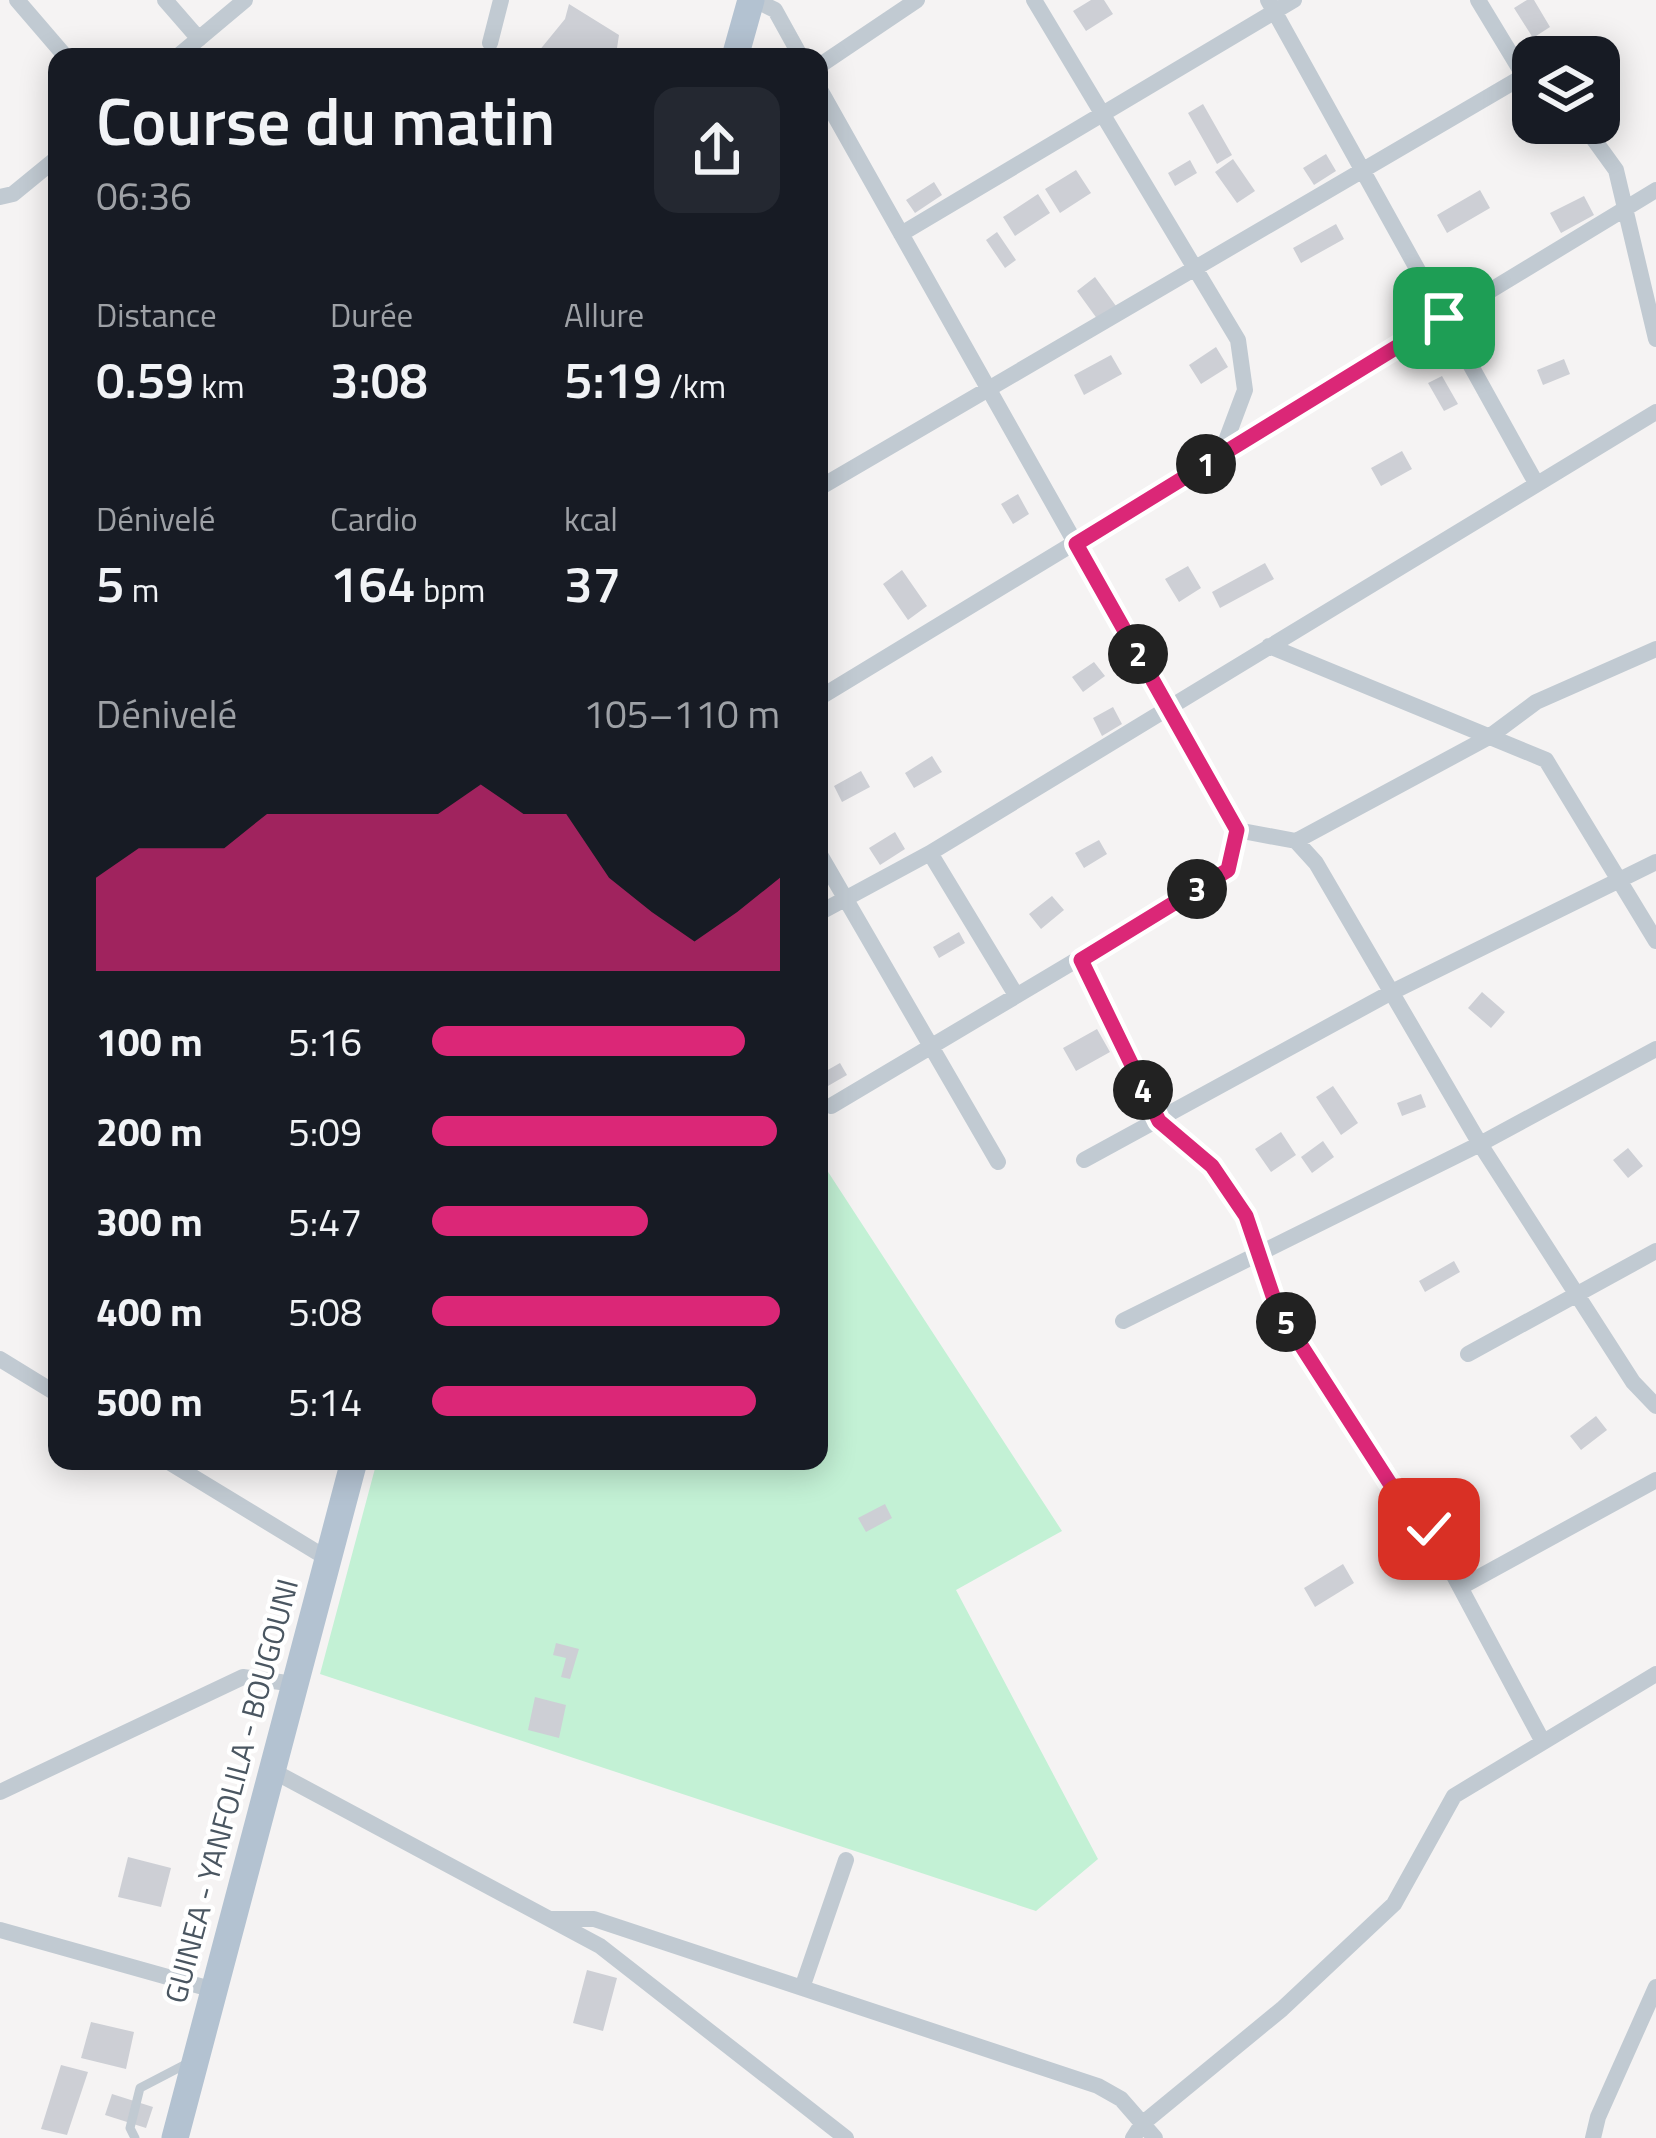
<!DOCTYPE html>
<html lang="fr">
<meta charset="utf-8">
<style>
body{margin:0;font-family:"Titillium Web",sans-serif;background:#242831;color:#f1f3f6;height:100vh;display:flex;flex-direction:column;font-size:45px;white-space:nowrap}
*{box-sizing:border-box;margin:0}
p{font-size:39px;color:#9ea1a6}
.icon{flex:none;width:66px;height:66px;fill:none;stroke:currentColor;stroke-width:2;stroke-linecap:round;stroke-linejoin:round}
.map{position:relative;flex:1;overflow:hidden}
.sheet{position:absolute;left:48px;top:48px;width:780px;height:1422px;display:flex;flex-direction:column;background:#171b24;border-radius:24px;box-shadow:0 6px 30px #0003}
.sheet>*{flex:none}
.fabs{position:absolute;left:1512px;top:36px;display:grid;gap:24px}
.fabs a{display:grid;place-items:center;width:108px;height:108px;border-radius:24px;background:#171b24;box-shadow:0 6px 30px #0003;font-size:60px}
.pin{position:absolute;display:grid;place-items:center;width:102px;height:102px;color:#fff;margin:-51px;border-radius:24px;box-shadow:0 6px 18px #0006}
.km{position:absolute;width:60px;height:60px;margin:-30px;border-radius:50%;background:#222;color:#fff;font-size:33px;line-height:60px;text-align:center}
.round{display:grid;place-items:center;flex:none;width:126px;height:126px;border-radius:24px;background:#242831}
.overview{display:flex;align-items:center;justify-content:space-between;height:204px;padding:0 48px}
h1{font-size:66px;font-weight:600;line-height:90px}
.metrics{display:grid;grid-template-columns:repeat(3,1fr);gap:18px;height:204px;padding:12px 48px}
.metrics div{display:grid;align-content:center}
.metrics b{font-size:51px;font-weight:600}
.metrics small{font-size:33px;font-weight:400}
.metrics p{font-size:33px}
.chart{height:336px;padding:24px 48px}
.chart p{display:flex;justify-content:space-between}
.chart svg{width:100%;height:216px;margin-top:12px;fill:#db2777;opacity:.7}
ul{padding:0 48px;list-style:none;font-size:39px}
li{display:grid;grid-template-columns:192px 144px 1fr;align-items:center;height:90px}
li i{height:30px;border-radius:15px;background:#db2777}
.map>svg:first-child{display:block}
.green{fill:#c3f1d5}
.building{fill:#cdcfd5}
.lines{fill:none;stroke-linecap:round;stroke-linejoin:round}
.service{stroke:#c1cad2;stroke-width:9}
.minor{stroke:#c1cad2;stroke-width:16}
.primary{stroke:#b3c2d1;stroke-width:27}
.route-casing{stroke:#fff;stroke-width:24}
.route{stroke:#db2777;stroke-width:15}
.labels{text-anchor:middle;stroke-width:9;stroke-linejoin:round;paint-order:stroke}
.street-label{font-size:30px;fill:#4a5661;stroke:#fff}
</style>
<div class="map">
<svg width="1656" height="2138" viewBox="0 0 1656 2138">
<rect width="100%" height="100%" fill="#f5f3f3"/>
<path class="green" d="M 819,1158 L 1062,1531 L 956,1590 L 1098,1859 L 1036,1911 L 320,1674 L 377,1461 L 819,1461 Z"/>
<path class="building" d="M 1091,0 L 1104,0 L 1113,14 L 1086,31 L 1073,11 Z
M 1527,0 L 1534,0 L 1550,27 L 1533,38 L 1514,8 Z
M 569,4 L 619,35 L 617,48 L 629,49 L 627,57 L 534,57 L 565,19 Z
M 1203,104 L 1232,155 L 1217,164 L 1188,113 Z
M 1326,154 L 1336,171 L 1314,185 L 1303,168 Z
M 1233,159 L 1255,191 L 1237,203 L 1215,172 Z
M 1190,160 L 1197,173 L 1175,186 L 1168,173 Z
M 1076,170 L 1091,193 L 1060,213 L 1045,189 Z
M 934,182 L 942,195 L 915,213 L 906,200 Z
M 1480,190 L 1490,208 L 1447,233 L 1437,215 Z
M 1038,194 L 1050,213 L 1015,236 L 1003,217 Z
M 1584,196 L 1594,215 L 1561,233 L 1550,213 Z
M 1336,224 L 1344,239 L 1301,263 L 1293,248 Z
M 997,232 L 1016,260 L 1005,268 L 986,240 Z
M 1095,277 L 1116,306 L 1098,320 L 1077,291 Z
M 1216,347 L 1228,367 L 1201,384 L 1189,365 Z
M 1111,355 L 1122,374 L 1084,395 L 1074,375 Z
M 1564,359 L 1570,374 L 1543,385 L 1537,370 Z
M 1442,376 L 1458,404 L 1444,411 L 1428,383 Z
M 1402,451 L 1412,469 L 1381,486 L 1371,468 Z
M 1018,494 L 1029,514 L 1013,524 L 1001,504 Z
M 1265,563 L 1274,579 L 1220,608 L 1212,592 Z
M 1188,566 L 1201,588 L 1179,602 L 1165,579 Z
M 902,570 L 927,606 L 908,620 L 883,584 Z
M 1094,662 L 1105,676 L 1083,692 L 1072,677 Z
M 1113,707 L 1122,724 L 1102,736 L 1093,718 Z
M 932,756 L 942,772 L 914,788 L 905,773 Z
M 861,771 L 870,787 L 842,802 L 834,786 Z
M 895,832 L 905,849 L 880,865 L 869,848 Z
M 1099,840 L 1107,854 L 1084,868 L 1075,853 Z
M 1052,896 L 1064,910 L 1041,929 L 1029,914 Z
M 959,932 L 965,943 L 939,958 L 933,947 Z
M 1482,992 L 1505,1012 L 1491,1028 L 1468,1008 Z
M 1097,1029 L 1110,1052 L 1076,1071 L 1063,1048 Z
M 840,1063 L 847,1075 L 821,1090 L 819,1075 Z
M 1333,1086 L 1358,1123 L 1341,1135 L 1316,1097 Z
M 1421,1094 L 1426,1107 L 1402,1116 L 1397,1103 Z
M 1281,1132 L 1296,1155 L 1271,1172 L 1255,1149 Z
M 1323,1141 L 1334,1157 L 1312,1173 L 1301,1157 Z
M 1628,1148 L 1643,1166 L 1628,1178 L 1613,1160 Z
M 1454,1261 L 1460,1272 L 1425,1292 L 1419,1281 Z
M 1596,1416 L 1607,1430 L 1581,1450 L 1570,1436 Z
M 885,1504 L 892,1518 L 866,1532 L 858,1518 Z
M 1343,1564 L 1354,1583 L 1315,1607 L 1304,1588 Z
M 556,1643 L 579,1649 L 570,1679 L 561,1677 L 566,1658 L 553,1655 Z
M 535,1697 L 566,1705 L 559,1738 L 528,1730 Z
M 128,1857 L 171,1868 L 161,1907 L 118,1897 Z
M 587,1970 L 617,1978 L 603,2031 L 573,2023 Z
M 91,2022 L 134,2032 L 126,2069 L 81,2058 Z
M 61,2065 L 88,2072 L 67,2135 L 41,2129 Z
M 112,2094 L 153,2107 L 146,2128 L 105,2115 Z"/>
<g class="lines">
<path class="service" d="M 135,2138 L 130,2128 L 140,2088 L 190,2062"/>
<path class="minor" d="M 17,0 L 66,57
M 165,0 L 199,39
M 755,0 L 775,10 L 801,57
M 1268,0 L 1536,483
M 1478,0 L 1524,76 L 1533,83
M 490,43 L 501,0
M 177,57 L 245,0
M 819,66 L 917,0
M 819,88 L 1237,830 L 1296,841 L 1316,863 L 1480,1144 L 1633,1382 L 1656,1406
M 1582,123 L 1616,170 L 1656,339
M 0,197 L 13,194 L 57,158
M 901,234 L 1294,0
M 1221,454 L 1656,190
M 819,488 L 1524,76
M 1269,646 L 1546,760 L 1656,941
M 819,698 L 1221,454 L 1245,390 L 1238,340 L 1034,0
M 1296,841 L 1489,737 L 1536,702 L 1656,649
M 819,853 L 998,1162
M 930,853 L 1016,995
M 819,913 L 930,853 L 1656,412
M 1081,960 L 1158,1121 L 1212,1166 L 1247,1217 L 1277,1308 L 1389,1482 L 1429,1529 L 1543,1742
M 831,1106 L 1228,870 L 1237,830
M 1084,1160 L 1390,993 L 1656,862
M 1123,1321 L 1480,1144 L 1656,1049
M 1468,1354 L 1656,1251
M 0,1359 L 57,1394
M 167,1461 L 328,1559
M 1461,1587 L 1656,1480
M 273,1771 L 600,1946 L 846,2138
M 0,1792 L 243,1677 L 295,1684
M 551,1919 L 594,1919 L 1098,2086 L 1121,2099 L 1155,2138
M 0,1930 L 214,1990
M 802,1988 L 846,1860
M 1133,2138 L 1142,2124 L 1282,2009 L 1394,1904 L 1454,1796 L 1656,1674
M 1593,2138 L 1598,2117 L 1656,1987"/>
<path class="primary" d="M 735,57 L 751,0
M 175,2138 L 354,1461"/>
</g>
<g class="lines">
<g class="route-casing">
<path id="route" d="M 1429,1529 L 1389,1482 L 1277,1308 L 1246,1216 L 1212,1166 L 1159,1121 L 1081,960 L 1228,870 L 1237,830 L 1076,544 L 1444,318"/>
</g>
<use href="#route" class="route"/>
</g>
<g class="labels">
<g class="street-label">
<text transform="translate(232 1791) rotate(-75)" y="10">GUINEA - YANFOLILA - BOUGOUNI</text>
</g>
</g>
</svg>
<div class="fabs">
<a><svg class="icon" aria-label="layers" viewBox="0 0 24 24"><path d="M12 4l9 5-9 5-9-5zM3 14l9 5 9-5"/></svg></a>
</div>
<div class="pin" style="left:1444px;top:318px;background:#1e9e55"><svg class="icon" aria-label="arrive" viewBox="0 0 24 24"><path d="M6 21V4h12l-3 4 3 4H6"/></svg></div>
<div class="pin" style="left:1429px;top:1529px;background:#d93025"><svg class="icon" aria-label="check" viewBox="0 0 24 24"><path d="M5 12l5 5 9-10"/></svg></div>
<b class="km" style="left:1206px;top:464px">1</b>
<b class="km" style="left:1138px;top:654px">2</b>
<b class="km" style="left:1197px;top:889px">3</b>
<b class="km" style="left:1143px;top:1090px">4</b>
<b class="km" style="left:1286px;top:1322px">5</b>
<section class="sheet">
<div class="overview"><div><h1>Course du matin</h1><p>06:36</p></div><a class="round"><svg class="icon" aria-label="share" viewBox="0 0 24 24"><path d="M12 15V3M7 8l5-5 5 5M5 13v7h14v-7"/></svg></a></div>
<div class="metrics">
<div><p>Distance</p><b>0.59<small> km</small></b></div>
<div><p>Durée</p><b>3:08</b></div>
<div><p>Allure</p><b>5:19<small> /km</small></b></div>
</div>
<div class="metrics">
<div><p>Dénivelé</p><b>5<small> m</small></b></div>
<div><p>Cardio</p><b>164<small> bpm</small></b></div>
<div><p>kcal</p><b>37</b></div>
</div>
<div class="chart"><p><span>Dénivelé</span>105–110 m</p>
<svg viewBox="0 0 160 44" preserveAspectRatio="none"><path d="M0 44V25L10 19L20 19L30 19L40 12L50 12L60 12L70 12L80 12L90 6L100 12L110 12L120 25L130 32L140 38L150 32L160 25V44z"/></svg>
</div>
<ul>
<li><b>100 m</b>5:16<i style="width:90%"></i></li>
<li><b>200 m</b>5:09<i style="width:99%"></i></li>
<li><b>300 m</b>5:47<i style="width:62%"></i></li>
<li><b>400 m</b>5:08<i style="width:100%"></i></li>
<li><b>500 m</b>5:14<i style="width:93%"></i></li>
</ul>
</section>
</div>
